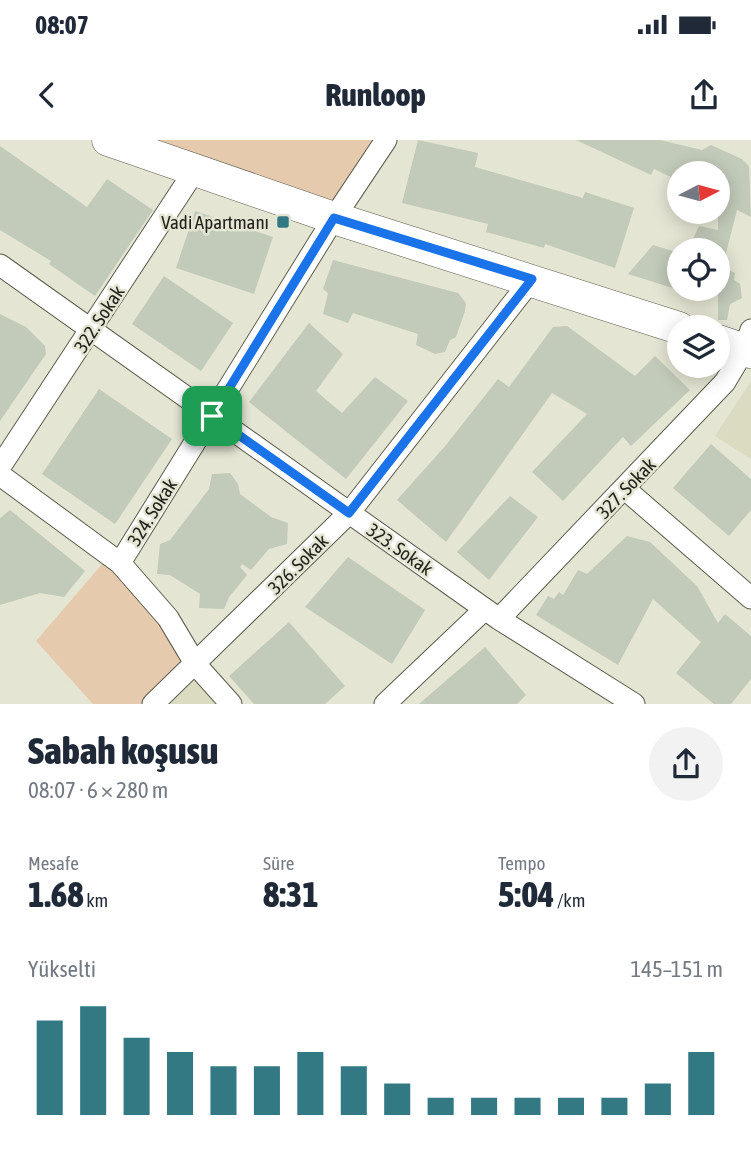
<!DOCTYPE html>
<html lang="tr">
<meta charset="utf-8">
<style>
body{margin:0;font-family:"Asap Condensed",sans-serif;background:#f2f2f3;color:#1f2937;height:100vh;display:flex;flex-direction:column;font-size:26px;white-space:nowrap}
*{box-sizing:border-box;margin:0}
p{font-size:23px;color:#747a83}
.icon{flex:none;width:38px;height:38px;fill:none;stroke:currentColor;stroke-width:2;stroke-linecap:round;stroke-linejoin:round}
.map{position:relative;height:564px;overflow:hidden}
.sheet{display:flex;flex-direction:column;background:#fff;flex:1}
.sheet>*{flex:none}
.needle{width:46px;rotate:84deg}
.controls{position:absolute;left:667px;top:21px;display:grid;gap:14px}
.controls a{display:grid;place-items:center;width:63px;height:63px;border-radius:50%;background:#fff;box-shadow:0 4px 18px #0003;font-size:35px}
.pin{position:absolute;display:grid;place-items:center;width:60px;height:60px;color:#fff;margin:-30px;border-radius:14px;box-shadow:0 4px 10px #0006}
.round{display:grid;place-items:center;flex:none;width:74px;height:74px;border-radius:37px;background:#f2f2f3}
.head{display:flex;align-items:center;justify-content:space-between;height:119px;padding:0 28px}
h1{font-size:38px;font-weight:800;line-height:52px}
.figures{display:grid;grid-template-columns:repeat(3,1fr);gap:10px;height:119px;padding:7px 28px}
.figures div{display:grid;align-content:center}
.figures b{font-size:35px;font-weight:800}
.figures small{font-size:19px;font-weight:400}
.figures p{font-size:19px}
.chart{height:196px;padding:14px 28px}
.chart p{display:flex;justify-content:space-between}
.chart svg{width:100%;height:126px;margin-top:7px;stroke:#327984;stroke-width:6}
.status{display:flex;justify-content:space-between;align-items:center;height:49px;padding:0 35px;background:#fff;direction:ltr}
.status svg{height:19px;fill:currentColor}
header{display:flex;justify-content:space-between;align-items:center;height:91px;padding:0 28px;background:#fff;font-size:32px;font-weight:800}
.map>svg:first-child{display:block}
.built{fill:#dbdbc2}
.green{fill:#e6caae}
.building{fill:#c2cab9}
.lines{fill:none;stroke-linecap:round;stroke-linejoin:round}
.street-casing{stroke:#5c5c4d;stroke-width:23}
.secondary-casing{stroke:#5c5c4d;stroke-width:33}
.street{stroke:#fff;stroke-width:21}
.secondary{stroke:#fff;stroke-width:32}
.route-casing{stroke:#fff;stroke-width:14}
.route{stroke:#1a73e8;stroke-width:9}
.poi-dot{fill:#327984;stroke:#e5e5d4;stroke-width:2.5}
.labels{text-anchor:middle;stroke-width:5;stroke-linejoin:round;paint-order:stroke}
.poi-label{font-size:19px;fill:#21211b;stroke:#e5e5d4;text-anchor:end}
.street-label{font-size:19px;fill:#21211b;stroke:#e5e5d4}
</style>
<div class="status"><b>08:07</b><svg viewBox="0 0 49 12"><path d="M0 12V9h3v3zM5 12V6h3v6zM10 12V3h3v9zM15 12V0h3v12zM26 1h20v11H26zM47 4h2v5h-2z"/></svg></div>
<header><svg class="icon" aria-label="back" viewBox="0 0 24 24"><path d="M15 5l-7 7 7 7"/></svg>Runloop<svg class="icon" aria-label="share" viewBox="0 0 24 24"><path d="M12 15V3M7 8l5-5 5 5M5 13v7h14v-7"/></svg></header>
<div class="map">
<svg width="751" height="564" viewBox="0 0 751 564">
<rect width="100%" height="100%" fill="#e5e5d4"/>
<path class="built" d="M 751,241 L 751,319 L 715,296 Z
M 196,525 L 231,564 L 153,564 Z"/>
<path class="green" d="M 108,0 L 386,0 L 334,78 Z
M 109,416 L 196,525 L 153,564 L 93,564 L 36,501 Z"/>
<path class="building" d="M 418,0 L 478,13 L 475,27 L 583,58 L 585,52 L 634,68 L 615,128 L 545,104 L 544,108 L 486,92 L 488,84 L 402,63 Z
M 576,0 L 660,0 L 702,10 L 711,5 L 742,19 L 749,26 L 751,77 L 737,70 L 724,121 L 718,120 L 718,110 L 688,110 L 699,86 L 718,90 L 718,33 L 679,33 L 679,41 L 654,29 L 651,35 Z
M 0,6 L 87,67 L 107,39 L 153,70 L 95,156 L 49,124 L 51,121 L 0,90 Z
M 195,71 L 273,97 L 254,154 L 176,128 Z
M 653,105 L 679,113 L 679,150 L 628,134 Z
M 333,120 L 458,153 L 466,163 L 465,171 L 456,197 L 450,200 L 445,212 L 435,214 L 416,205 L 418,194 L 353,173 L 348,183 L 323,174 L 328,153 L 323,149 Z
M 718,125 L 735,133 L 734,140 L 740,144 L 742,158 L 730,164 L 727,180 L 718,180 Z
M 164,136 L 233,183 L 201,231 L 132,184 Z
M 0,174 L 26,187 L 45,206 L 46,214 L 0,281 Z
M 309,183 L 343,214 L 316,251 L 342,273 L 375,237 L 408,261 L 346,339 L 249,262 Z
M 567,186 L 635,236 L 655,216 L 690,250 L 631,306 L 623,297 L 563,361 L 532,332 L 587,274 L 552,253 L 446,402 L 397,360 L 446,305 L 498,239 L 509,247 L 553,187 Z
M 99,249 L 172,299 L 115,384 L 42,334 Z
M 711,304 L 751,339 L 751,370 L 729,396 L 673,348 Z
M 230,333 L 238,344 L 240,354 L 271,377 L 288,383 L 287,404 L 269,409 L 251,430 L 242,424 L 240,427 L 247,435 L 229,457 L 224,469 L 199,468 L 200,454 L 170,435 L 157,434 L 160,404 L 170,400 L 209,349 L 212,334 Z
M 510,356 L 538,377 L 489,440 L 457,412 Z
M 10,370 L 85,431 L 64,457 L 40,453 L 0,465 L 0,378 Z
M 627,396 L 650,402 L 697,446 L 718,483 L 725,474 L 751,496 L 751,539 L 731,564 L 714,564 L 676,533 L 701,502 L 653,459 L 618,525 L 536,475 L 548,456 L 554,459 L 559,452 L 563,455 L 578,430 L 587,434 Z
M 348,417 L 425,470 L 392,524 L 305,467 Z
M 289,482 L 345,546 L 325,564 L 254,564 L 229,536 Z
M 485,507 L 526,555 L 517,564 L 419,564 Z"/>
<g class="lines">
<g class="street-casing">
<path id="street" d="M 0,125 L 499,479 L 634,564
M 0,327 L 195,30
M 0,335 L 120,423 L 168,478 L 196,525 L 231,564
M 625,349 L 751,458
M 120,423 L 334,78 L 386,0
M 499,479 L 725,242 L 744,210 L 751,190
M 153,564 L 349,373 L 532,139
M 385,564 L 485,469"/>
</g>
<g class="secondary-casing">
<path id="secondary" d="M 108,0 L 334,78 L 679,188
M 718,201 L 751,212"/>
</g>
<use href="#street" class="street"/>
<use href="#secondary" class="secondary"/>
</g>
<g class="lines">
<g class="route-casing">
<path id="route" d="M 334,78 L 532,139 L 349,373 L 212,276 Z"/>
</g>
<use href="#route" class="route"/>
</g>
<rect class="poi-dot" x="276" y="75" width="14" height="14" rx="3.5"/>
<g class="labels">
<g class="poi-label">
<text x="269" y="89">Vadi Apartmanı</text>
</g>
<g class="street-label">
<text transform="translate(99 179) rotate(-57)" y="7">322. Sokak</text>
<text transform="translate(626 348) rotate(-46)" y="7">327. Sokak</text>
<text transform="translate(152 372) rotate(-58)" y="7">324. Sokak</text>
<text transform="translate(400 409) rotate(35)" y="7">323. Sokak</text>
<text transform="translate(298 424) rotate(-45)" y="7">326. Sokak</text>
</g>
</g>
</svg>
<div class="controls">
<a><svg class="needle" viewBox="-14 -14 28 28"><path d="M0-13l5 13h-10z" fill="#e53935"/><path d="M0 13l5-13h-10z" fill="#747a83"/></svg></a>
<a><svg class="icon" aria-label="locate" viewBox="0 0 24 24"><circle cx="12" cy="12" r="6"/><path d="M12 2v4M12 18v4M2 12h4M18 12h4"/></svg></a>
<a><svg class="icon" aria-label="layers" viewBox="0 0 24 24"><path d="M12 4l9 5-9 5-9-5zM3 14l9 5 9-5"/></svg></a>
</div>
<div class="pin" style="left:212px;top:276px;background:#1e9e55"><svg class="icon" aria-label="arrive" viewBox="0 0 24 24"><path d="M6 21V4h12l-3 4 3 4H6"/></svg></div>
</div>
<section class="sheet">
<div class="head"><div><h1>Sabah koşusu</h1><p>08:07 · 6 × 280 m</p></div><a class="round"><svg class="icon" aria-label="share" viewBox="0 0 24 24"><path d="M12 15V3M7 8l5-5 5 5M5 13v7h14v-7"/></svg></a></div>
<div class="figures">
<div><p>Mesafe</p><b>1.68<small> km</small></b></div>
<div><p>Süre</p><b>8:31</b></div>
<div><p>Tempo</p><b>5:04<small> /km</small></b></div>
</div>
<div class="chart"><p><span>Yükselti</span>145–151 m</p>
<svg viewBox="0 0 160 44" preserveAspectRatio="none"><path d="M5 44V11M15 44V6M25 44V17M35 44V22M45 44V27M55 44V27M65 44V22M75 44V27M85 44V33M95 44V38M105 44V38M115 44V38M125 44V38M135 44V38M145 44V33M155 44V22"/></svg>
</div>
</section>
